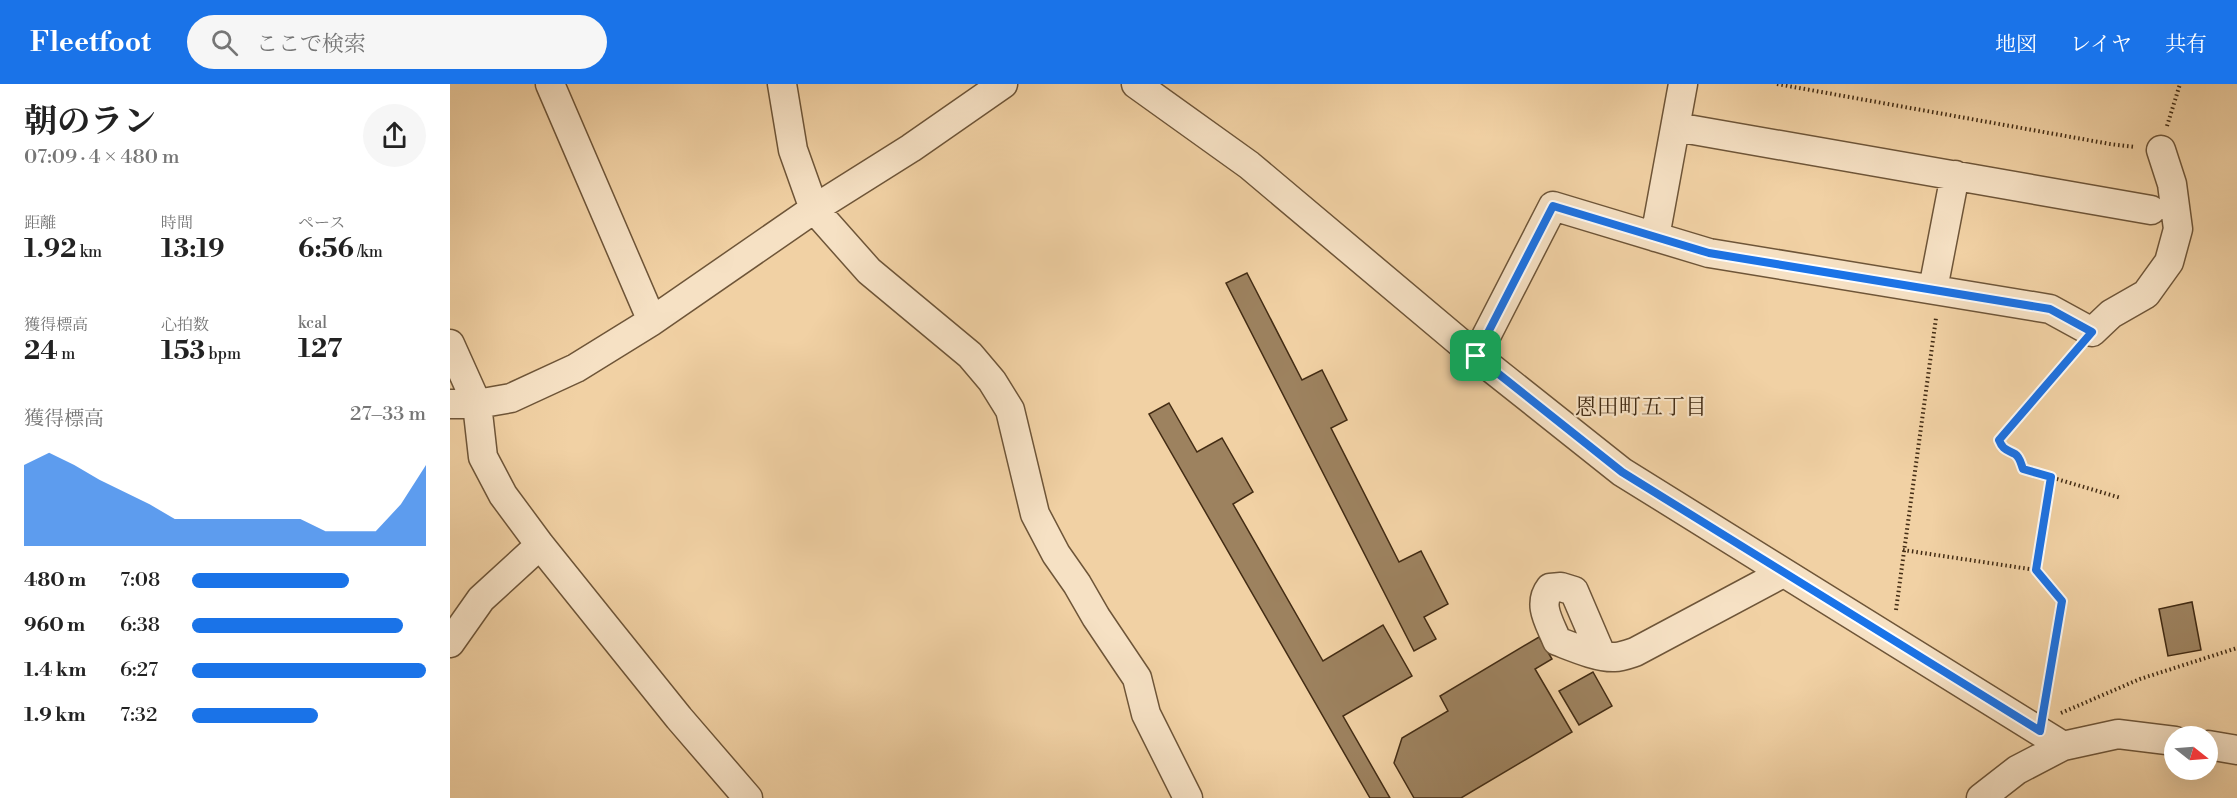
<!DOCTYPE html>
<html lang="ja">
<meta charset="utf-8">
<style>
body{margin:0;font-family:"Libre Bodoni","Noto Serif JP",serif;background:#f6f6f6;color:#222;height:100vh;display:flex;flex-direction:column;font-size:22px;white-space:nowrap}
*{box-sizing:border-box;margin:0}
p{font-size:20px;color:#767676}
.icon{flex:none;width:33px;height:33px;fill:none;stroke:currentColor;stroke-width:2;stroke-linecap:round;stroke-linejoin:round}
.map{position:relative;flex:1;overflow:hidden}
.drawer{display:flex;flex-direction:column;background:#fff;width:450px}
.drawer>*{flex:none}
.needle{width:39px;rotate:107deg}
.fabs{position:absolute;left:1714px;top:642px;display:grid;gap:12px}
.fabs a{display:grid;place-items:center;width:54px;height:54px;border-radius:50%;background:#fff;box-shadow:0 6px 24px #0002;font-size:30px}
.pin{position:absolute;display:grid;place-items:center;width:51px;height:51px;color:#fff;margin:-26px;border-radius:12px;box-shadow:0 3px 9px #0006}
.round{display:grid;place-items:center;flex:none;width:63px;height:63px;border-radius:32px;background:#f6f6f6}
.overview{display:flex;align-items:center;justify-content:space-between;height:102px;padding:0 24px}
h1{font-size:33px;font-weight:700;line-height:45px}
.figures{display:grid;grid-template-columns:repeat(3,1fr);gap:9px;height:102px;padding:6px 24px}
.figures div{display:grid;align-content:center}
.figures b{font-size:26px;font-weight:700}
.figures small{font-size:16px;font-weight:400}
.figures p{font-size:16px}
.chart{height:168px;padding:12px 24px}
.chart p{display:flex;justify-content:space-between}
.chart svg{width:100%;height:108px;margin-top:6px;fill:#1a73e8;opacity:.7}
ul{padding:0 24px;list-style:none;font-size:20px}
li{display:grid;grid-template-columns:96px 72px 1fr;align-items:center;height:45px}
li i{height:15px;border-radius:8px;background:#1a73e8}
header{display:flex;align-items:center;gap:36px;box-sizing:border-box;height:84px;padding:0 30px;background:#1a73e8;color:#fff}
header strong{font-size:28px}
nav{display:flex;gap:33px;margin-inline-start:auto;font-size:21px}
.search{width:420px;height:54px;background:#f6f6f6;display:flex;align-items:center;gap:15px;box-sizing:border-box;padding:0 21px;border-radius:33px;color:#767676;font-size:22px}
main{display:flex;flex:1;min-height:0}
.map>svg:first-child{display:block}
.building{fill:#9d825f;stroke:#432c14;stroke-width:1.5}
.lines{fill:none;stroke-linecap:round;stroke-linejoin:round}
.minor-casing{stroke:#6e5538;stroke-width:31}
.path{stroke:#432c14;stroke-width:4;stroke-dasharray:1.5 3;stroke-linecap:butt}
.minor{stroke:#f6e1c4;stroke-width:28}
.route-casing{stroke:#fff;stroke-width:12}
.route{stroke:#1a73e8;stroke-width:8}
.labels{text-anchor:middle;stroke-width:4.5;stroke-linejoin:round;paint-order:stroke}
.neighbourhood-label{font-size:22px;fill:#432c14;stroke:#f6e1c4}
</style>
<header>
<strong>Fleetfoot</strong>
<div class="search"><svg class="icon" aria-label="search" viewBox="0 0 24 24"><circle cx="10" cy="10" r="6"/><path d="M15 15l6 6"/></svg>ここで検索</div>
<nav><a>地図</a><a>レイヤ</a><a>共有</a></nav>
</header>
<main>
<section class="drawer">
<div class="overview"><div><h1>朝のラン</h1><p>07:09 · 4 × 480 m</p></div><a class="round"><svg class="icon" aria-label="share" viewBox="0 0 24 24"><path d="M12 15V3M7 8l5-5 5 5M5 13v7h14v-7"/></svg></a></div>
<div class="figures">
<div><p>距離</p><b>1.92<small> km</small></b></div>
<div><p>時間</p><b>13:19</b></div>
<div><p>ペース</p><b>6:56<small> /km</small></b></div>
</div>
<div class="figures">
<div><p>獲得標高</p><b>24<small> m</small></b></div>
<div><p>心拍数</p><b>153<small> bpm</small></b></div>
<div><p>kcal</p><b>127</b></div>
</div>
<div class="chart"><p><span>獲得標高</span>27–33 m</p>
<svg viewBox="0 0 160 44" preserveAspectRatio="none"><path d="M0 44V11L10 6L20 11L30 17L40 22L50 27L60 33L70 33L80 33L90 33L100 33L110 33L120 38L130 38L140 38L150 27L160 11V44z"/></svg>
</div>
<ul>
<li><b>480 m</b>7:08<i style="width:67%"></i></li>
<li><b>960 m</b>6:38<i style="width:90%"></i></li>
<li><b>1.4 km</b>6:27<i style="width:100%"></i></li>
<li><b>1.9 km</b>7:32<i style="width:54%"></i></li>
</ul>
</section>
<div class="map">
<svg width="1787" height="714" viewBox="0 0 1787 714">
<rect width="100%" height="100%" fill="#f1d1a4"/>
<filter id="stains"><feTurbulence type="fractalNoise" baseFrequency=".00333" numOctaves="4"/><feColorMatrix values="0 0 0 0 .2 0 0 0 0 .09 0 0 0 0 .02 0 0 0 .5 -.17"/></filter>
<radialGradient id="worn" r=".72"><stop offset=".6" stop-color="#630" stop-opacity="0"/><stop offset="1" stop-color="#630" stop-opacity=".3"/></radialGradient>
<path class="building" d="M 797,189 L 852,296 L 872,286 L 897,336 L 881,344 L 949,478 L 971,467 L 998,520 L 974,533 L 986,555 L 964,567 L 776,199 Z
M 719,319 L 747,368 L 772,354 L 803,408 L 783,420 L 873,577 L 933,541 L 962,592 L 893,632 L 940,714 L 920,714 L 699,330 Z
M 1742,518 L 1751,566 L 1718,572 L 1709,525 Z
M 1089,553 L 1102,575 L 1085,585 L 1122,648 L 1011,714 L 964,714 L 944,679 L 952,654 L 998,627 L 990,612 Z
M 1143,588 L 1162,622 L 1129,641 L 1109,607 Z"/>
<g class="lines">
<g class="minor-casing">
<path id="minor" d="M 100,0 L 202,237
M 332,0 L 343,66 L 364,125 L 419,187 L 520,271 L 542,297 L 560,326 L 585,430 L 606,470 L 627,500 L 646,533 L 687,594 L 696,630 L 738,714
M 686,0 L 799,81 L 1026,272 L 1172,388 L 1613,662
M 1226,43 L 1701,126
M 1205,153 L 1233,0
M 1483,205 L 1505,91
M 0,260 L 27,320 L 33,373 L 53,411 L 90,461 L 229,634 L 298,714
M 1026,272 L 1103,122 L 1259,169 L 1600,225 L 1642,248 L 1661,230 L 1696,210 L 1719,178 L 1728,145 L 1722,100 L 1711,66
M 0,320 L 27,320 L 61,314 L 126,284 L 202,237 L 364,125 L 461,64 L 553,0
M 0,559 L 31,515 L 90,461
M 1151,570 L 1124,507 L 1111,503 L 1100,504 C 1087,521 1100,539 1107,557 C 1123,563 1148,574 1165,573 C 1171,573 1179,570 1185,568 L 1333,489
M 1758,661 L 1787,666
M 1531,714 L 1567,686 L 1613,662 L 1668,650 L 1725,657"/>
</g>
<path class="path" d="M 1327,0 L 1660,60 L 1685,63
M 1717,42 L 1730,0
M 1624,270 L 1549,356 L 1552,363 L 1569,374 L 1573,385 L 1671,414
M 1453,466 L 1586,486
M 1446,526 L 1486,234
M 1594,621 L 1612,517 L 1586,486 L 1601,394
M 1611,629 L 1690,595 L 1787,564"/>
<use href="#minor" class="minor"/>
</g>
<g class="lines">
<g class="route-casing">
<path id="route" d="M 1103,122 L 1259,169 L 1600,225 L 1642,248 L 1549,356 C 1553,366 1556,365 1565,370 C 1570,373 1571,380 1573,385 L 1601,393 L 1586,486 L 1612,517 L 1590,647 L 1172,388 L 1026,272 Z"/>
</g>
<use href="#route" class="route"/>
</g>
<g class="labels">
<g class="neighbourhood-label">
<text x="1191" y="330">恩田町五丁目</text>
</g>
</g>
<rect width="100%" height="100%" filter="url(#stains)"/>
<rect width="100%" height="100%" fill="url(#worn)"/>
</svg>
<div class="fabs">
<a><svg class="needle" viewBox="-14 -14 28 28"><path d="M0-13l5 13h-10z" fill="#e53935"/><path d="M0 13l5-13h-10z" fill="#767676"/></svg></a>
</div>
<div class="pin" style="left:1026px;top:272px;background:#1e9e55"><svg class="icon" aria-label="arrive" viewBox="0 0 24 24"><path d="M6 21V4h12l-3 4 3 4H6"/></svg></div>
</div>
</main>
